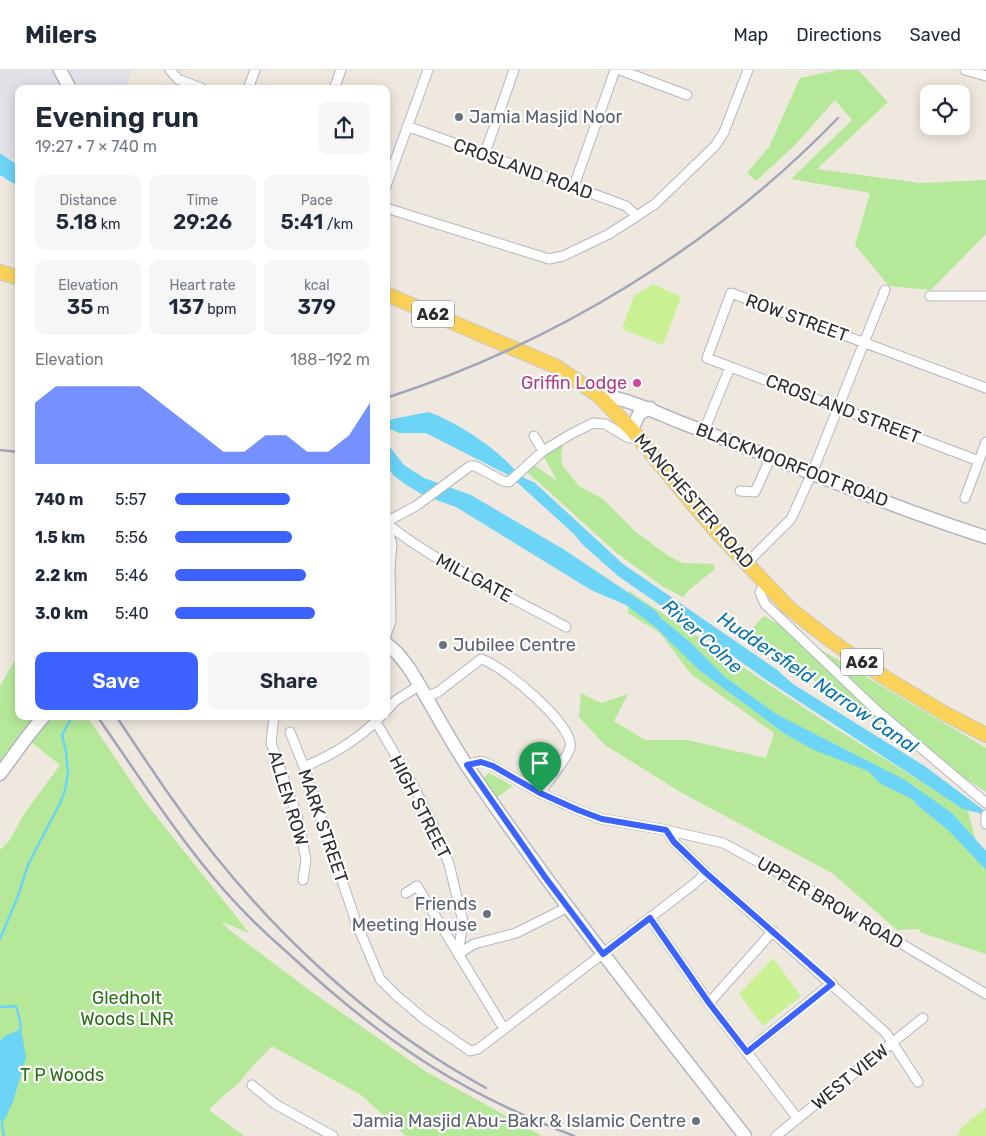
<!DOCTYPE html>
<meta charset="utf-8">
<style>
body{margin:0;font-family:Rubik,sans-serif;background:#f6f6f7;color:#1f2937;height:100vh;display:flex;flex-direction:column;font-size:19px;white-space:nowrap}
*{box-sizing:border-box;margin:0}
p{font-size:16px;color:#747a83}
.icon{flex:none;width:28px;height:28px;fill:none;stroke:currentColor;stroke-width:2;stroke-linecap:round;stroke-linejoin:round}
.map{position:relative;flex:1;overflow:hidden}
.details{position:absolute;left:15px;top:15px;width:375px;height:635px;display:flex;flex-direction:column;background:#fff;border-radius:10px;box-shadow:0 2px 12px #0003}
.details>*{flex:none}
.tools{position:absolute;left:920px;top:15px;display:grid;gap:10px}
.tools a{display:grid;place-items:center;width:50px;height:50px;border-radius:10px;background:#fff;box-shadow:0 2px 12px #0003;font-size:25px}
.pin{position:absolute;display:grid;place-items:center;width:42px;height:42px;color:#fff;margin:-51px -21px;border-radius:50% 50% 50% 0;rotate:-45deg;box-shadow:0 0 5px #0007}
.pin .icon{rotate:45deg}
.round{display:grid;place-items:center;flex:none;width:52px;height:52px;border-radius:10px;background:#f6f6f7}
.head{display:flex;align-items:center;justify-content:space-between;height:85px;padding:0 20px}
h1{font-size:28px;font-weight:600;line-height:38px}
.figures{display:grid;grid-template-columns:repeat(3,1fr);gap:8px;height:85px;padding:5px 20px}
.figures div{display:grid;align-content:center;border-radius:10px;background:#f6f6f7;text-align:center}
.figures b{font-size:21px;font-weight:600}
.figures small{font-size:14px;font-weight:400}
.figures p{font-size:14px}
.chart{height:140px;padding:10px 20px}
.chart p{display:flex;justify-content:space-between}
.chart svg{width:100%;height:90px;margin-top:5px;fill:#3c63ff;opacity:.7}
.cta{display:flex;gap:10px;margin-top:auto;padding:10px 20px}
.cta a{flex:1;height:58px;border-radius:10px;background:#3c63ff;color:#fff;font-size:20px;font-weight:600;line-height:58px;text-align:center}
.cta a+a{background:#f6f6f7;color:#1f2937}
ul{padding:0 20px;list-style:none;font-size:16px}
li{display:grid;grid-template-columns:80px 60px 1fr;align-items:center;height:38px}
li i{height:12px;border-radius:6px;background:#3c63ff}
header{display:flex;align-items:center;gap:30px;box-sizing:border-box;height:70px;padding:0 25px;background:#fff;border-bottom:1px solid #e0e1e3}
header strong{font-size:24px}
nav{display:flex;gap:28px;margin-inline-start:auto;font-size:18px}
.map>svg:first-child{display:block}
.industrial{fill:#e2e0e8}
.green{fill:#b5e999}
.pitch{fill:#caf094}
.water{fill:#6cd4f7}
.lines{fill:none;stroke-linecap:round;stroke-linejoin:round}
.stream{stroke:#6cd4f7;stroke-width:2.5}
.street-casing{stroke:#b3b6c1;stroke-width:11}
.secondary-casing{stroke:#b3b6c1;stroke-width:15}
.primary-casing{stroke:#c8c8c8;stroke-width:16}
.street{stroke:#fff;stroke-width:9}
.secondary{stroke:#fff;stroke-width:12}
.primary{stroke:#fad259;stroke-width:14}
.rail{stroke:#a1a5b8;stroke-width:2.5}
.route-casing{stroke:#fff;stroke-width:10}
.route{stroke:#3c63ff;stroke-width:6}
.worship-dot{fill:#6b7280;stroke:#fff;stroke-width:2}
.hotel-dot{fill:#d1479c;stroke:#fff;stroke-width:2}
.labels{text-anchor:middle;stroke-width:4.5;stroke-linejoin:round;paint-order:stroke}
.shield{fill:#fff;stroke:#6c6c6c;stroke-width:1}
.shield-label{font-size:16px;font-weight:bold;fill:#2d2d2d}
.worship-label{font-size:18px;fill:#5b616d;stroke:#fff;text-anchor:start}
.street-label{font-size:18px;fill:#2d2d2d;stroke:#fff}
.hotel-label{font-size:18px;fill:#b23c85;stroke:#fff;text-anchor:end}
.park-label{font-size:18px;fill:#2a7116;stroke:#fff}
.water-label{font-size:19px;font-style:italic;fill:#0573aa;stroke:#fff}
</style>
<header>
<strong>Milers</strong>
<nav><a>Map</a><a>Directions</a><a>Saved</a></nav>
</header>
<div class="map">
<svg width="986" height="1066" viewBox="0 0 986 1066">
<rect width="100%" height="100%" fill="#efe8df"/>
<path class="industrial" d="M 0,0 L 130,0 L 127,19 L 19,19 L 19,94 L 0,82 Z"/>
<path class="green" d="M 838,0 L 858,0 L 888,32 L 817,99 L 920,113 L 986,110 L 986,164 L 931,220 L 889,216 L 855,175 L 870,123 L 791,109 L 852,50 L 835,30 L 795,75 L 756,111 L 747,103 L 769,77 L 800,8 Z
M 564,374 L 561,382 L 562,395 L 579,416 L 603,429 L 636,462 L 667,485 L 682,493 L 714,494 L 714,500 L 690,519 L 683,527 L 662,516 L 618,484 L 526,401 L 534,395 L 557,411 L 543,385 Z
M 629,521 L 827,653 L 968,741 L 983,799 L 986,797 L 986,884 L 919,862 L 921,859 L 897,860 L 832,803 L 682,723 L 605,675 L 579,647 L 581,623 L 601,633 L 628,624 L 614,651 L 645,670 L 687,670 L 766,688 L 774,663 L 691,604 L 660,563 L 628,543 Z
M 764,546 L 986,678 L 986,722 L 746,566 Z
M 19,583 L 19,646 L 38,646 L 0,693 L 0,616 Z
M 53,646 L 87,646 L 145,732 L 250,864 L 221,851 L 228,859 L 312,922 L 425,1001 L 542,1066 L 406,1066 L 361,1025 L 272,976 L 251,998 L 237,1015 L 224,1025 L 209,1040 L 244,1066 L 0,1066 L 0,780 L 9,771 L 24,744 L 60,695 L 31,672 Z
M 489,703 L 513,716 L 496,728 L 482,709 Z"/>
<path class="pitch" d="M 653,214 L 681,227 L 663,275 L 622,259 L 634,226 Z
M 773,888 L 801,926 L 763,956 L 739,924 Z
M 986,1038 L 986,1066 L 957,1066 L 963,1056 Z"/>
<path class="water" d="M 0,83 L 19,96 L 19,117 L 0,105 Z
M 428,342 C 450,349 487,372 504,389 C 513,397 521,409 534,412 L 623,494 L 776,599 L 793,614 L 926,697 L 986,742 L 986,747 L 979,743 L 963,739 L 765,609 L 663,537 L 618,506 L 582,474 L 574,464 L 510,406 L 426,363 L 399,363 L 393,360 L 386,360 L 386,352 L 393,349 Z
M 386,372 L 404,395 L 424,408 L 471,425 L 563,479 L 656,541 L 662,549 L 690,572 L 725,607 L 776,644 L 905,710 L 952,743 L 986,781 L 986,800 L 948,760 L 917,735 L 912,729 L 881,714 L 868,701 L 814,680 L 785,664 L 699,600 L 654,556 L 626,535 L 591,520 L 456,437 L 423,425 L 408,416 L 394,406 L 386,395 Z
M 21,959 L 26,987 L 13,1032 L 2,1055 L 0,1048 L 0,971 L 5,966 Z"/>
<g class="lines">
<path class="stream" d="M 0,869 L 18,826 L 28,795 L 60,733 L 65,720 L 68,704 L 66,682 L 62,665 L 70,651
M 0,937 L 16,936 L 19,947 L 21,959
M 2,1055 L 4,1066"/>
<g class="street-casing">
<path id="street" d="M 170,0 L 178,9 L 203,19
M 620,0 L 687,25
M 965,0 L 986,6
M 248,19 L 255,0
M 334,19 L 341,0
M 407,56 L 626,136 L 637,146
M 484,86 L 514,0
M 386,116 L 428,0
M 574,116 L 615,0
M 386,138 L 549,189 L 563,186 L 609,164 L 637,146 L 655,134 L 715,76 L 724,62 L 748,0
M 930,226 L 986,226
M 704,361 L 730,297
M 534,366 L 543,381
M 979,391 L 707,288 L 731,223 L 986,318
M 740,421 L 755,422 L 771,387
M 965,428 L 986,372
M 386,452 L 416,436 L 470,396 L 475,396 L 503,411 L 509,412 L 543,381 L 571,364 L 593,353 L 605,354 L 629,368 L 638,367
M 386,453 C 441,497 505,523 566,557
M 386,455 L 392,474 L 390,498 L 391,551 L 386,565
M 747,493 L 791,449 L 812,403 L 885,220
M 764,513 L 760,523 L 765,534 L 875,639 L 986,733
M 426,627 L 438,622 L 481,589 C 501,594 576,656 570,678 C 567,689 547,712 540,723
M 386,641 L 395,631 L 420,615
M 274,646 L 271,673 L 297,745 L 306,790 L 303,810
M 376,652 L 413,715 L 436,761 L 449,794 L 463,852 L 458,884
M 290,662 L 304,697 L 356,852 L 380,909 L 397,926 L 423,948 L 470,981 L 478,979 L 694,814 L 706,803
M 467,695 L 481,691 L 493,696 L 540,723 L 578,740 L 602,749 L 666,760 L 723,773 L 814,822 L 986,924
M 304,697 C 332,685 360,669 381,646
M 986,745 L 986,754
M 666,760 L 674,772 L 706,803 L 886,963 L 918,1012
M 406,823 L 417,816 L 504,959
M 650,848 L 709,933 L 798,1049
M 458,884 L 474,874 L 516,863 L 568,837
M 709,933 L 773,861
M 747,982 L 832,913
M 252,1015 L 275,1034 L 333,1066
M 776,1066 L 923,948"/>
</g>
<g class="secondary-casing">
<path id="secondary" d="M 60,0 L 70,19
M 598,325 C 626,328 651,340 677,351 C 690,356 703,361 716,366 C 806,400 894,438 986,467
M 632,360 L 639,344 L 650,338
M 386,573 L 398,584 L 409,598 C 429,630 446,664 467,696 C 554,824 650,945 745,1066
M 0,704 L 27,667 L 44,646"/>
</g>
<g class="primary-casing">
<path id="primary" d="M 0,202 L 19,208
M 386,224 L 555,296 L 598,325 L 632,360 L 687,427 L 716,461 L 789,538 L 830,570 L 884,607 L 944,643 L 986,665"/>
</g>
<use href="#street" class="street"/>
<use href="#secondary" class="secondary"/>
<use href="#primary" class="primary"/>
<path class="rail" d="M 386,328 C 556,273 715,175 838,48
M 0,380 L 19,382
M 97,646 C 138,705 177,766 224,820 C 244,843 266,864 289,884 C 333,925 380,964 431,996 C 475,1024 525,1047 574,1066
M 116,646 C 147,692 177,739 212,782 C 273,859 352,934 434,987 C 451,998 468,1008 486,1018"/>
</g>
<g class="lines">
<g class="route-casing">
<path id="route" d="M 481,692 L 493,696 L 540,723 L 578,740 L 602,749 L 666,760 L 674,772 L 706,803 L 832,914 L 747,982 L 709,933 L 650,848 L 603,884 L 545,807 L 467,695 Z"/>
</g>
<use href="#route" class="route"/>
</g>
<g class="worship-dot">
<circle cx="459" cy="47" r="5"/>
<circle cx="443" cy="575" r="5"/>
<circle cx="487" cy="844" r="5"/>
<circle cx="696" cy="1051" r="5"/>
</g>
<circle class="hotel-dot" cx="637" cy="313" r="5"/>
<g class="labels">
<g class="shield">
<rect x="412" y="230.5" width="42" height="27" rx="4"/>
<rect x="841" y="578.5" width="42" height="27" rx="4"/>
</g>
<g class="shield-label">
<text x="433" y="250">A62</text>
<text x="862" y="598">A62</text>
</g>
<g class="worship-label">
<text x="469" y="53">Jamia Masjid Noor</text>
<text x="453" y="581">Jubilee Centre</text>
<text x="477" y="840" text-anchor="end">Friends<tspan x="477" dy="21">Meeting House</tspan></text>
<text x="686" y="1057" text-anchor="end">Jamia Masjid Abu-Bakr &amp; Islamic Centre</text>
</g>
<g class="street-label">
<text transform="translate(523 99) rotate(20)" y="6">CROSLAND ROAD</text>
<text transform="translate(797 248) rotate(20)" y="6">ROW STREET</text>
<text transform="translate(843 339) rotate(21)" y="6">CROSLAND STREET</text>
<text transform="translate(792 395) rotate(21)" y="6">BLACKMOORFOOT ROAD</text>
<text transform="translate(694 431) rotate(49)" y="6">MANCHESTER ROAD</text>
<text transform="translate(474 508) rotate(28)" y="6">MILLGATE</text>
<text transform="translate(288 728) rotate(73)" y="6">ALLEN ROW</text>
<text transform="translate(420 737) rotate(63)" y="6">HIGH STREET</text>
<text transform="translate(323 756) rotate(71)" y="6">MARK STREET</text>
<text transform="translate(830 833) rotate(30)" y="6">UPPER BROW ROAD</text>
<text transform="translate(850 1007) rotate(-39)" y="6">WEST VIEW</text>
</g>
<g class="hotel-label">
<text x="627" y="319">Griffin Lodge</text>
</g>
<g class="park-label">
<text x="127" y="934">Gledholt<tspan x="127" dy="21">Woods LNR</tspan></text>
<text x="62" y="1011">T P Woods</text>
</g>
<g class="water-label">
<text transform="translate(703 566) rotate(42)" y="7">River Colne</text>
<text transform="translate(818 612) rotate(34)" y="7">Huddersfield Narrow Canal</text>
</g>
</g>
</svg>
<div class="tools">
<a><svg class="icon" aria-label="locate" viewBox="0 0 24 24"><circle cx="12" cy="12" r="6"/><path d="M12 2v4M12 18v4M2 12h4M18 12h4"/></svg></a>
</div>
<div class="pin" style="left:540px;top:723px;background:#1e9e55"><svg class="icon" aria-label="arrive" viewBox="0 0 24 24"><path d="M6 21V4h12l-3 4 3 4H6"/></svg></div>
<section class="details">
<div class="head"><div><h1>Evening run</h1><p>19:27 · 7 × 740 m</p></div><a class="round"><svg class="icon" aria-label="share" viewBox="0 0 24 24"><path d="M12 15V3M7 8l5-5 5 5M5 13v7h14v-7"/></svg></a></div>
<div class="figures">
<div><p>Distance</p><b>5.18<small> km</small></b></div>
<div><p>Time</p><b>29:26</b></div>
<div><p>Pace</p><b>5:41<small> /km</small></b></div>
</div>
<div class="figures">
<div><p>Elevation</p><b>35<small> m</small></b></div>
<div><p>Heart rate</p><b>137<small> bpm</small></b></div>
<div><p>kcal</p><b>379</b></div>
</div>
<div class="chart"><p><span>Elevation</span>188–192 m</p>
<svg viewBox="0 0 160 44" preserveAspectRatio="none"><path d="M0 44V14L10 6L20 6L30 6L40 6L50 6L60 14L70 22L80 30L90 38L100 38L110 30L120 30L130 38L140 38L150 30L160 14V44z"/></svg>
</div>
<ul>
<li><b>740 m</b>5:57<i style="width:59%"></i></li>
<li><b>1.5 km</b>5:56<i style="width:60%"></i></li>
<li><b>2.2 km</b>5:46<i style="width:67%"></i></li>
<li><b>3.0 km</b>5:40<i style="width:72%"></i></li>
</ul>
<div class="cta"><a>Save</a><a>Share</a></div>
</section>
</div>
